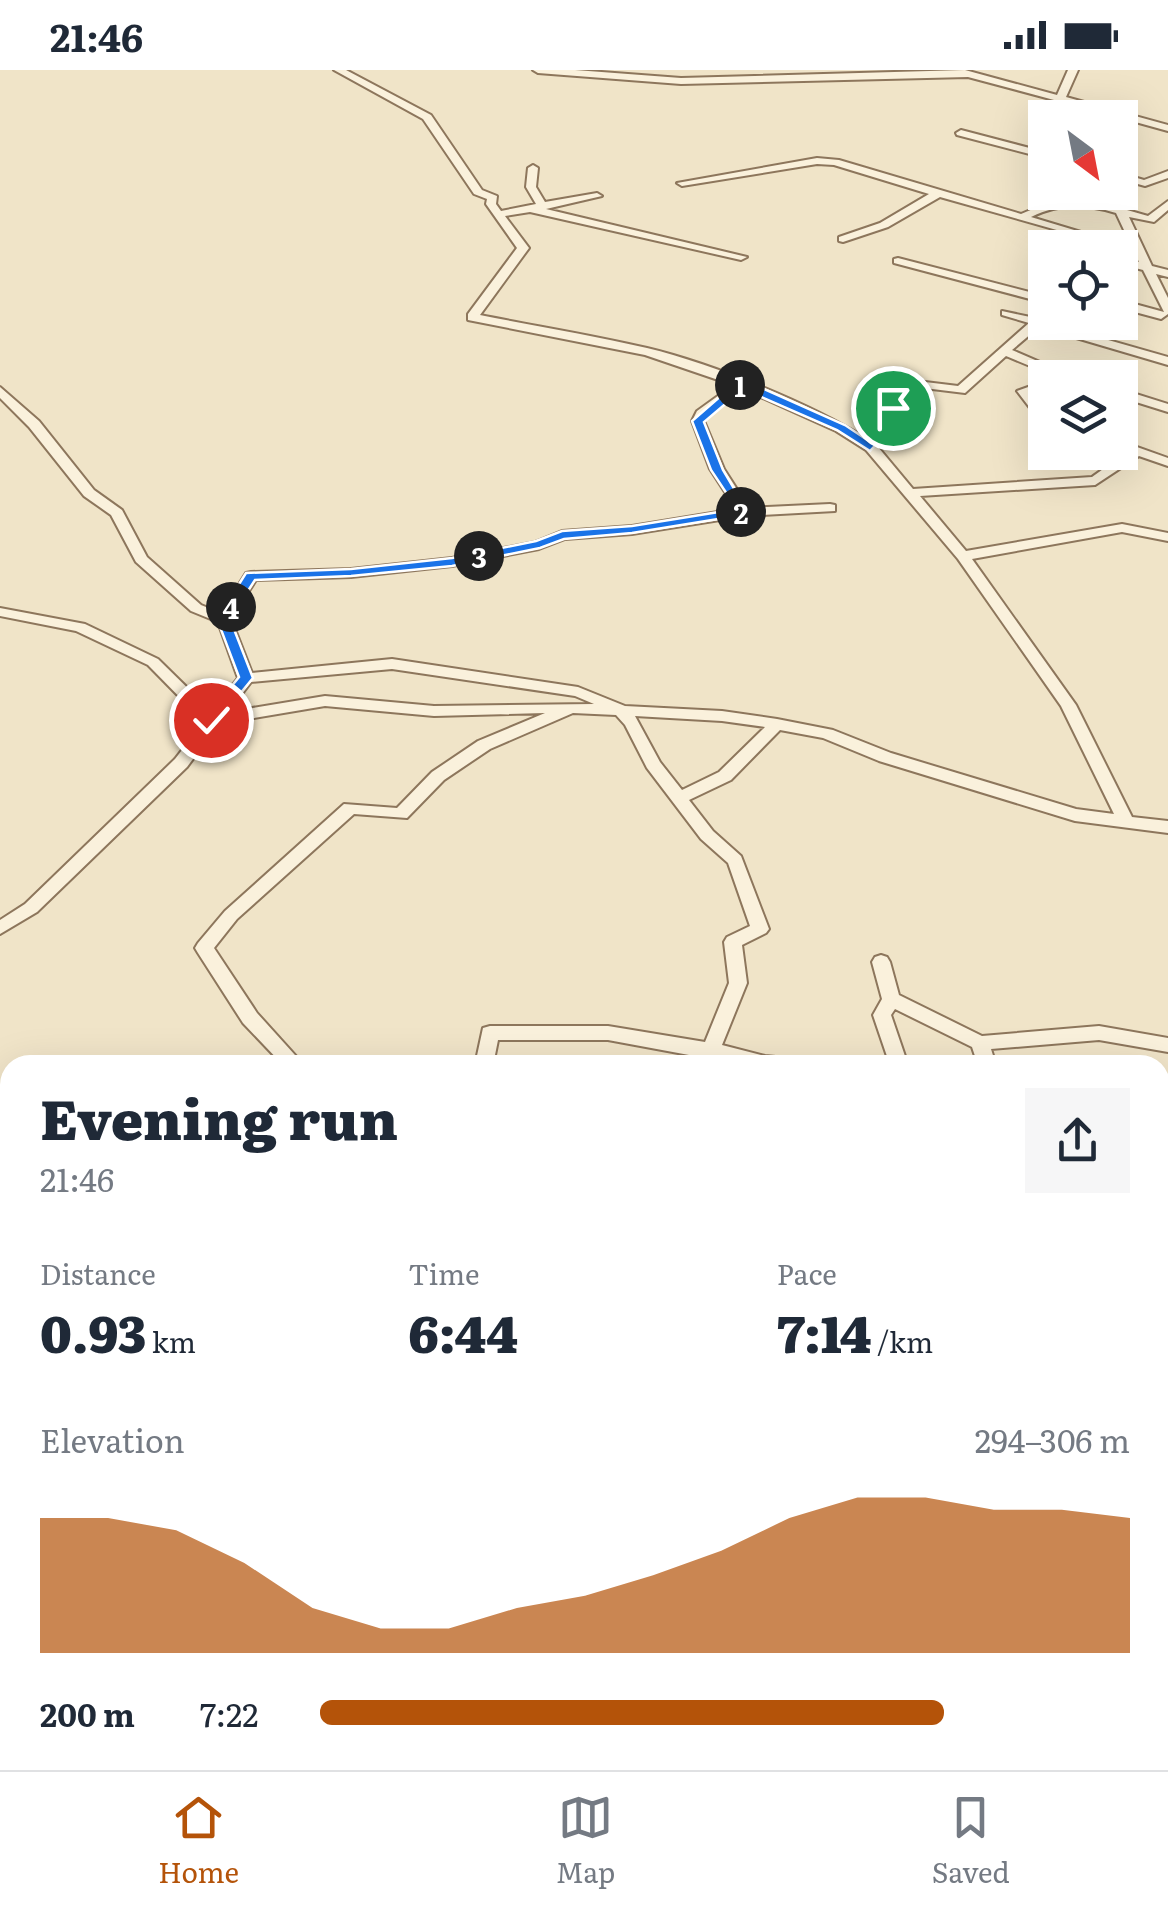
<!DOCTYPE html>
<meta charset="utf-8">
<style>
body{margin:0;font-family:Literata,serif;background:#f6f6f7;color:#1f2937;height:100vh;display:flex;flex-direction:column;font-size:38px;white-space:nowrap}
*{box-sizing:border-box;margin:0}
p{font-size:32px;color:#747a83}
.icon{flex:none;width:55px;height:55px;fill:none;stroke:currentColor;stroke-width:2;stroke-linecap:round;stroke-linejoin:round}
.map{position:relative;flex:1;overflow:hidden}
.sheet{position:absolute;left:0px;top:985px;width:1170px;height:715px;display:flex;flex-direction:column;background:#fff;border-radius:30px 30px 0 0;box-shadow:0 10px 40px #0002}
.sheet>*{flex:none}
.needle{width:65px;rotate:148deg}
.buttons{position:absolute;left:1028px;top:30px;display:grid;gap:20px}
.buttons a{display:grid;place-items:center;width:110px;height:110px;border-radius:0px;background:#fff;box-shadow:0 10px 40px #0002;font-size:50px}
.pin{position:absolute;display:grid;place-items:center;width:85px;height:85px;color:#fff;margin:-42px;border:5px solid #fff;border-radius:50%;box-shadow:0 2px 10px #0007}
.km{position:absolute;width:50px;height:50px;margin:-25px;border-radius:50%;background:#222;color:#fff;font-size:28px;line-height:50px;text-align:center}
.round{display:grid;place-items:center;flex:none;width:105px;height:105px;border-radius:0px;background:#f6f6f7}
.head{display:flex;align-items:center;justify-content:space-between;height:170px;padding:0 40px}
h1{font-size:55px;font-weight:800;line-height:75px}
.stats{display:grid;grid-template-columns:repeat(3,1fr);gap:15px;height:170px;padding:10px 40px}
.stats div{display:grid;align-content:center}
.stats b{font-size:50px;font-weight:800}
.stats small{font-size:28px;font-weight:400}
.stats p{font-size:28px}
.chart{height:280px;padding:20px 40px}
.chart p{display:flex;justify-content:space-between}
.chart svg{width:100%;height:180px;margin-top:10px;fill:#b45309;opacity:.7}
ul{padding:0 40px;list-style:none;font-size:32px}
li{display:grid;grid-template-columns:160px 120px 1fr;align-items:center;height:75px}
li i{height:25px;border-radius:12px;background:#b45309}
.status{display:flex;justify-content:space-between;align-items:center;height:70px;padding:0 50px;background:#fff;direction:ltr}
.status svg{height:28px;fill:currentColor}
.menu{display:flex;justify-content:space-around;align-items:center;height:140px;border-top:2px solid #e0e1e3;background:#fff;font-size:28px;color:#747a83}
.menu a{display:grid;justify-items:center;gap:5px}
.menu .on{color:#b45309}
.map>svg:first-child{display:block}
.lines{fill:none;stroke-linecap:round;stroke-linejoin:round}
.minor-casing{stroke:#8d765c;stroke-width:4}
.minor{fill:#faf1dc;fill-rule:evenodd}
.route{fill:#1a73e8;stroke:#fff;stroke-width:2.5}
</style>
<div class="status"><b>21:46</b><svg viewBox="0 0 49 12"><path d="M0 12V9h3v3zM5 12V6h3v6zM10 12V3h3v9zM15 12V0h3v12zM26 1h20v11H26zM47 4h2v5h-2z"/></svg></div>
<div class="map">
<svg width="1168" height="1700" viewBox="0 0 1168 1700">
<rect width="100%" height="100%" fill="#f0e4c8"/>
<g class="lines">
<g class="minor-casing">
<path id="minor" d="M 334,0 L 346,0 L 431,45 L 482,120 L 497,126 L 496,134 L 501,141 L 536,134 L 526,117 L 528,98 L 533,95 L 538,98 L 536,117 L 545,132 L 597,123 L 602,126 L 546,139 L 747,187 L 741,190 L 530,142 L 505,146 L 529,178 L 480,245 C 535,256 592,265 647,278 C 714,294 811,334 869,370 L 894,333 L 917,311 L 958,316 L 1029,253 L 1002,245 L 1002,241 L 1035,248 L 1045,241 L 1045,252 L 1168,287 L 1168,295 L 1039,257 L 1012,280 L 1077,308 L 1059,308 L 1006,286 L 965,323 L 924,318 L 903,338 L 878,377 L 913,419 L 1092,407 L 1127,382 L 1120,379 L 1120,371 L 1168,388 L 1168,396 L 1139,386 L 1095,415 L 920,426 L 966,481 L 1122,454 L 1168,463 L 1168,471 L 1122,462 L 972,489 L 1076,635 L 1132,747 L 1168,751 L 1168,763 L 1075,751 L 879,691 L 823,668 L 780,660 L 731,710 L 689,730 L 713,761 L 741,786 L 769,859 L 766,863 L 742,875 L 747,913 L 722,975 L 765,986 L 808,990 L 810,995 L 743,995 L 608,970 L 498,970 L 493,995 L 475,995 L 483,958 L 490,956 L 608,956 L 705,972 L 729,913 L 724,872 L 727,867 L 750,856 L 728,793 L 701,769 L 647,698 L 625,655 L 616,645 L 573,643 L 490,679 L 444,710 L 407,748 L 354,744 L 237,849 L 214,878 L 257,943 L 304,995 L 283,995 L 243,953 L 198,883 L 195,878 L 198,873 L 225,841 L 344,734 L 397,738 L 432,702 L 478,671 L 545,643 L 434,646 L 325,636 L 219,654 L 187,697 L 37,842 L 0,864 L 0,850 L 25,834 L 175,689 L 204,652 L 148,595 L 76,561 L 0,546 L 0,538 L 85,554 L 158,589 L 212,642 L 238,608 L 218,552 L 191,541 L 136,492 L 111,445 L 84,426 L 29,357 L 0,328 L 0,317 L 39,351 L 94,420 L 122,440 L 147,487 L 201,535 L 221,543 L 246,503 L 251,502 L 351,499 L 452,488 L 535,472 L 562,461 L 632,456 L 736,439 L 710,399 L 692,351 L 697,341 L 733,315 L 645,285 L 468,250 L 468,244 L 517,178 L 486,134 L 487,129 L 474,124 L 423,49 ZM 743,319 L 836,361 L 866,380 L 958,489 L 1061,636 L 1114,744 L 1076,739 L 891,683 L 833,660 L 777,649 L 722,641 L 625,636 L 578,617 L 392,589 L 252,603 L 231,549 L 256,510 L 351,507 L 452,496 L 539,479 L 565,469 L 632,464 L 745,446 L 835,441 L 835,435 L 830,434 L 749,438 L 724,399 L 704,351 L 707,346 ZM 392,599 L 575,626 L 594,634 L 434,636 L 325,626 L 228,642 L 251,612 ZM 635,646 L 722,651 L 765,657 L 719,702 L 682,720 L 660,692 Z
M 533,0 L 575,0 L 681,8 L 965,0 L 1057,25 L 1068,0 L 1078,0 L 1066,27 L 1168,55 L 1168,61 L 1063,32 L 1056,33 L 1054,30 L 968,7 L 681,14 L 538,3 Z
M 961,60 L 1045,82 L 1045,88 L 957,65 L 956,63 Z
M 817,88 L 839,90 L 1021,144 L 1052,131 L 1071,129 L 1099,132 L 1148,146 L 1168,131 L 1168,140 L 1154,152 L 1129,147 L 1152,196 L 1168,200 L 1168,207 L 1156,204 L 1168,228 L 1168,244 L 1161,249 L 1120,238 L 1120,230 L 1164,242 L 1143,200 L 1120,194 L 1120,187 L 1139,192 L 1116,143 C 1085,134 1061,133 1031,147 L 1124,175 L 1124,179 L 940,127 L 888,157 L 843,172 L 839,171 L 839,167 L 880,153 L 929,124 L 834,95 L 817,94 L 682,116 L 677,113 Z
M 1168,101 L 1168,108 L 1145,116 L 1120,109 L 1120,103 L 1144,110 Z
M 898,188 L 1045,226 L 1045,233 L 894,193 L 894,189 Z
M 1045,311 L 1045,319 L 1031,323 L 1045,340 L 1045,352 L 1040,351 L 1017,321 Z
M 1120,319 L 1168,334 L 1168,342 L 1120,327 Z
M 881,885 L 887,887 L 890,892 L 899,925 L 982,966 L 1099,956 L 1168,968 L 1168,982 L 1099,970 L 991,979 L 996,995 L 978,995 L 972,977 L 895,939 L 891,945 L 908,995 L 890,995 L 873,945 L 882,929 L 872,892 L 875,887 Z
M 0,1069 L 10,1072 L 10,1088 L 0,1085 Z
M 1168,1278 L 1168,1321 L 1160,1317 L 1160,1282 Z
M 1160,1473 L 1168,1476 L 1168,1502 L 1160,1499 Z
M 1168,1641 L 1168,1672 L 1160,1676 L 1160,1645 Z
M 752,1690 L 778,1690 L 780,1700 L 754,1700 Z
M 976,1690 L 1002,1690 L 1002,1700 L 976,1700 Z"/>
</g>
<use href="#minor" class="minor"/>
</g>
<path class="route" d="M 738,311 L 746,311 L 845,355 L 869,371 L 884,352 L 889,336 L 899,338 L 896,353 L 870,381 L 837,360 L 743,319 L 704,352 L 723,400 L 749,444 L 632,463 L 564,469 L 540,478 L 452,496 L 351,506 L 255,510 L 230,549 L 253,608 L 216,653 L 204,650 L 239,607 L 217,549 L 246,503 L 351,499 L 452,488 L 536,471 L 562,461 L 632,456 L 737,439 L 711,400 L 692,351 Z"/>
</svg>
<div class="buttons">
<a><svg class="needle" viewBox="-14 -14 28 28"><path d="M0-13l5 13h-10z" fill="#e53935"/><path d="M0 13l5-13h-10z" fill="#747a83"/></svg></a>
<a><svg class="icon" aria-label="locate" viewBox="0 0 24 24"><circle cx="12" cy="12" r="6"/><path d="M12 2v4M12 18v4M2 12h4M18 12h4"/></svg></a>
<a><svg class="icon" aria-label="layers" viewBox="0 0 24 24"><path d="M12 4l9 5-9 5-9-5zM3 14l9 5 9-5"/></svg></a>
</div>
<div class="pin" style="left:893px;top:338px;background:#1e9e55"><svg class="icon" aria-label="arrive" viewBox="0 0 24 24"><path d="M6 21V4h12l-3 4 3 4H6"/></svg></div>
<div class="pin" style="left:211px;top:650px;background:#d93025"><svg class="icon" aria-label="check" viewBox="0 0 24 24"><path d="M5 12l5 5 9-10"/></svg></div>
<b class="km" style="left:740px;top:315px">1</b>
<b class="km" style="left:741px;top:442px">2</b>
<b class="km" style="left:479px;top:486px">3</b>
<b class="km" style="left:231px;top:537px">4</b>
<section class="sheet">
<div class="head"><div><h1>Evening run</h1><p>21:46</p></div><a class="round"><svg class="icon" aria-label="share" viewBox="0 0 24 24"><path d="M12 15V3M7 8l5-5 5 5M5 13v7h14v-7"/></svg></a></div>
<div class="stats">
<div><p>Distance</p><b>0.93<small> km</small></b></div>
<div><p>Time</p><b>6:44</b></div>
<div><p>Pace</p><b>7:14<small> /km</small></b></div>
</div>
<div class="chart"><p><span>Elevation</span>294–306 m</p>
<svg viewBox="0 0 160 44" preserveAspectRatio="none"><path d="M0 44V11L10 11L20 14L30 22L40 33L50 38L60 38L70 33L80 30L90 25L100 19L110 11L120 6L130 6L140 9L150 9L160 11V44z"/></svg>
</div>
<ul>
<li><b>200 m</b>7:22<i style="width:77%"></i></li>
</ul>
</section>
</div>
<nav class="menu">
<a class="on"><svg class="icon" aria-label="home" viewBox="0 0 24 24"><path d="M3 11l9-7 9 7M6 9v11h12V9"/></svg>Home</a>
<a><svg class="icon" aria-label="map" viewBox="0 0 24 24"><path d="M3 6l6-2 6 2 6-2v14l-6 2-6-2-6 2zM9 4v14M15 6v14"/></svg>Map</a>
<a><svg class="icon" aria-label="saved" viewBox="0 0 24 24"><path d="M7 4h10v16l-5-4-5 4z"/></svg>Saved</a>
</nav>
